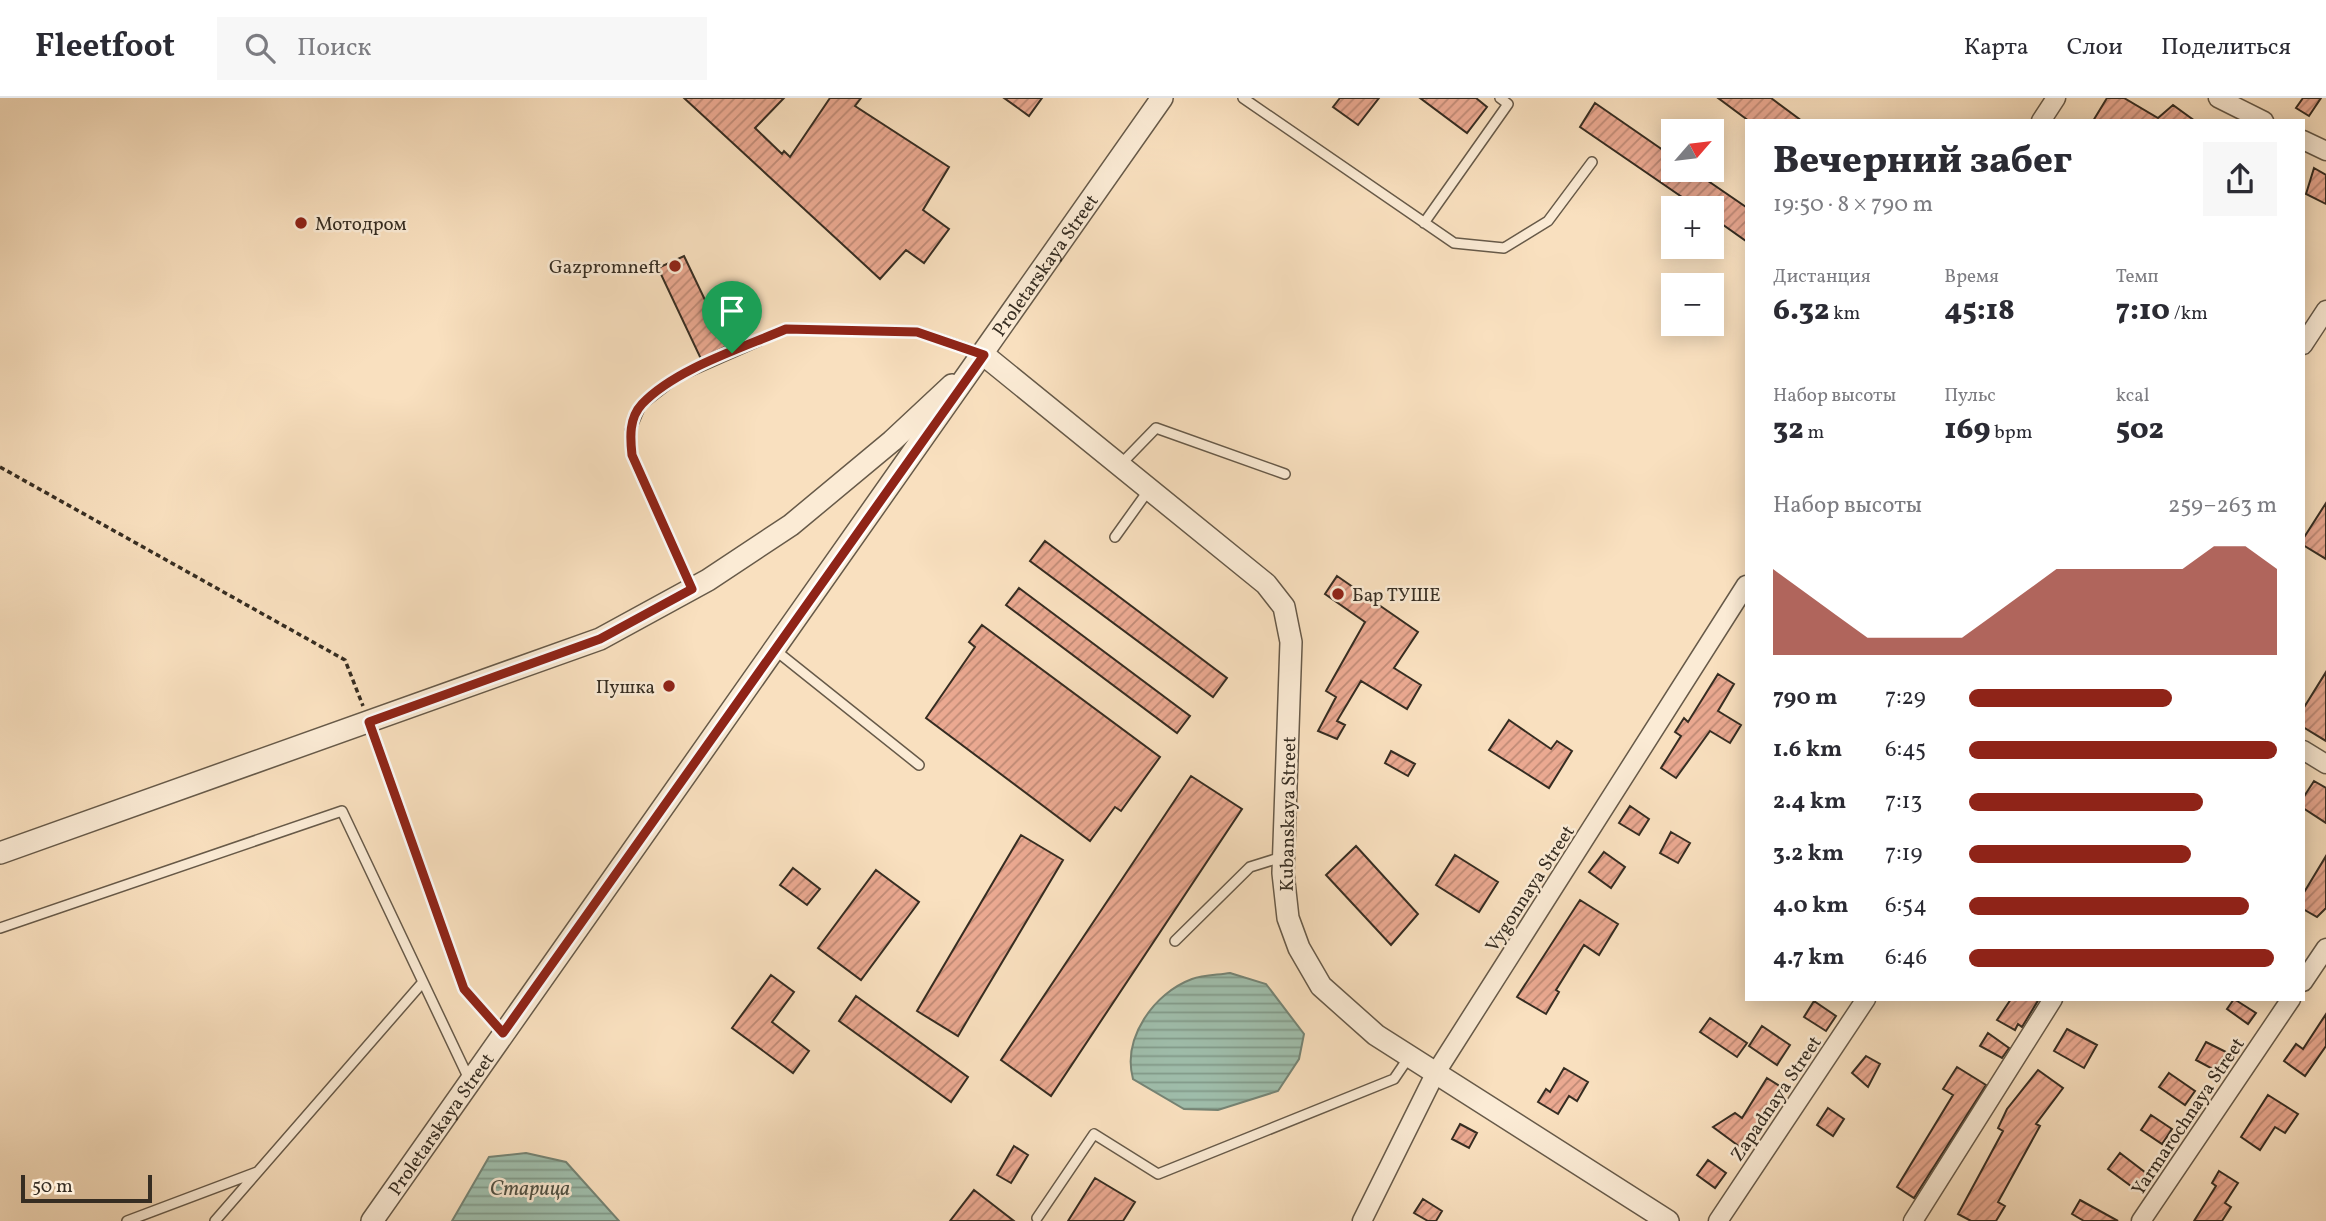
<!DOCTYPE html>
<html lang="ru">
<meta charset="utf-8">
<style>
body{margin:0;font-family:Vollkorn,serif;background:#f7f7f7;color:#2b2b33;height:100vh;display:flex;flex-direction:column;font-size:26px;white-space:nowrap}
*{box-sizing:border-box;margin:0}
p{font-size:23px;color:#7c7c81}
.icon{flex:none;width:38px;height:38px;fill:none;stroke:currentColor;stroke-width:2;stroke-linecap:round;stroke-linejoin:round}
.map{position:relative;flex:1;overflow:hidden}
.sheet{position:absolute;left:1745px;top:21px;width:560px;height:882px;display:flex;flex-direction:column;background:#fff;border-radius:0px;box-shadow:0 4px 18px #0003}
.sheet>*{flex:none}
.needle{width:46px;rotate:62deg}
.buttons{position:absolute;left:1661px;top:21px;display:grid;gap:14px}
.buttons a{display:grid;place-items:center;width:63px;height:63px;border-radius:0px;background:#fff;box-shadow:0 4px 18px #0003;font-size:35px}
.scale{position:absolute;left:21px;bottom:18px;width:131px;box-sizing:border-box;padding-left:7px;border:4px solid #362d22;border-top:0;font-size:19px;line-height:24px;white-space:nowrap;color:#362d22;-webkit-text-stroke:5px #fbebd5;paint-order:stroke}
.pin{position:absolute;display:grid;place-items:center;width:60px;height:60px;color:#fff;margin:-72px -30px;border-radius:50% 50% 50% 0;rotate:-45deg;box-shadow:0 0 7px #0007}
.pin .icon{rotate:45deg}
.round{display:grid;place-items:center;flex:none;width:74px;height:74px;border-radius:0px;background:#f7f7f7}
.overview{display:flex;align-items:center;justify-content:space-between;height:119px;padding:0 28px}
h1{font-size:38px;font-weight:800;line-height:52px}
.stats{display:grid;grid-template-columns:repeat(3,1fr);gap:10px;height:119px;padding:7px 28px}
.stats div{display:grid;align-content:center}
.stats b{font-size:30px;font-weight:800}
.stats small{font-size:19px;font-weight:400}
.stats p{font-size:19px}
.chart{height:196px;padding:14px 28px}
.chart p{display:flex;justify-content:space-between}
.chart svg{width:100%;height:126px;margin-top:7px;fill:#8f2418;opacity:.7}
ul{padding:0 28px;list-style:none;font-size:23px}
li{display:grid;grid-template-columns:112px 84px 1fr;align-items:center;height:52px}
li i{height:18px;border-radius:9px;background:#8f2418}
header{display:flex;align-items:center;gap:42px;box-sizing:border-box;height:98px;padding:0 35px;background:#fff;border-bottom:2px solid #e1e1e2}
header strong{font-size:33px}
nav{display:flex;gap:38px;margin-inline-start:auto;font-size:24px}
.search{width:490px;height:63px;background:#f7f7f7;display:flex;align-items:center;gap:18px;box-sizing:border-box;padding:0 24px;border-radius:0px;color:#7c7c81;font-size:26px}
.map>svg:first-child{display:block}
.water{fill:url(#water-rules);stroke:#758475;stroke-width:2}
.building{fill:url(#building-hatch);stroke:#362d22;stroke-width:2}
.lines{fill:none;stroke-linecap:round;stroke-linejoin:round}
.service-casing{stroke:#675a49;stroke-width:12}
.minor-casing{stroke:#675a49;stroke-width:21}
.tertiary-casing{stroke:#675a49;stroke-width:24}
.path{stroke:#362d22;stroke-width:3.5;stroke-dasharray:5 3.5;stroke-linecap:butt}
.service{stroke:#fbebd5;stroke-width:9}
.minor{stroke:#fbebd5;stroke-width:18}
.tertiary{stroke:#fbebd5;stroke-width:21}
.route-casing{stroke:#fff;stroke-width:14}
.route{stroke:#8f2418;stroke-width:9}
.poi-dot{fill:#8f2418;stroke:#fbebd5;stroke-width:2.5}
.labels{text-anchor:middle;stroke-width:5;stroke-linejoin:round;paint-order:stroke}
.poi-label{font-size:19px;fill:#362d22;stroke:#fbebd5;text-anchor:start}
.street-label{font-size:19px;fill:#362d22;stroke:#fbebd5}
.water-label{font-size:21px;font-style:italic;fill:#505144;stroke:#fbebd5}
</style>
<header>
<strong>Fleetfoot</strong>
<div class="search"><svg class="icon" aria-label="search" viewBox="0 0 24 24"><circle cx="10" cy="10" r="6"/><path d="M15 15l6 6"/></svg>Поиск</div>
<nav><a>Карта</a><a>Слои</a><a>Поделиться</a></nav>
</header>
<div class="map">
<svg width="2326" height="1123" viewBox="0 0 2326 1123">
<defs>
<pattern id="water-rules" width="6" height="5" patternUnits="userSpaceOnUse" patternTransform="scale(1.75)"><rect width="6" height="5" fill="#9fbeac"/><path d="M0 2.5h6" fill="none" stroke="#829b8c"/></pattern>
<pattern id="building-hatch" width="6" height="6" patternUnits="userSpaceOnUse" patternTransform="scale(1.75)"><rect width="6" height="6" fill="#eba991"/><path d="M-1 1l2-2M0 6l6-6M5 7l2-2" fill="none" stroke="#bf8a76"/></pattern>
</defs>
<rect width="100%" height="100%" fill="#f9e0bf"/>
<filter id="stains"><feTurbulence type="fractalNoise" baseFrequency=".00286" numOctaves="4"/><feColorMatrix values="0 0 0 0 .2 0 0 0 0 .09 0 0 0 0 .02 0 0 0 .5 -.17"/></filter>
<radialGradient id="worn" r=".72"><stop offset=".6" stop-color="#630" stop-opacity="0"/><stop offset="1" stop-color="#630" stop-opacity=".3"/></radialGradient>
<path class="water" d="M 1230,875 L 1266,886 L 1304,936 L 1299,961 L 1278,993 L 1218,1012 L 1184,1011 L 1133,981 C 1122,940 1154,895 1192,881 C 1203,877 1218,877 1230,875 Z
M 526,1055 L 566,1064 L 619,1123 L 452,1123 L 489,1059 Z"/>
<path class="building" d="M 684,0 L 784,0 L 755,30 L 782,56 L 784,53 L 790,59 L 830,0 L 861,0 L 855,8 L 949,69 L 923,112 L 949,131 L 924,165 L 906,152 L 880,181 Z
M 1004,0 L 1042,0 L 1029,18 Z
M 1340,0 L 1379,0 L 1358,27 L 1333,9 Z
M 1420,0 L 1476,0 L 1487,9 L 1467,35 Z
M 1718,0 L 1771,0 L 1802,23 L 1749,23 Z
M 2107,0 L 2124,0 L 2158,20 L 2173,7 L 2195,23 L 2093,23 Z
M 2303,0 L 2321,0 L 2309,18 L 2296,10 Z
M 1595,5 L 1673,59 L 1673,72 L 1692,72 L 1746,109 L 1746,143 L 1712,119 L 1712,110 L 1698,110 L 1580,29 Z
M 2314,70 L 2326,77 L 2326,106 L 2306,96 Z
M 684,158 L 727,248 L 701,261 L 658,170 Z
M 2326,405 L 2326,461 L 2303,447 L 2303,441 Z
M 1045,443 L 1227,580 L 1213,599 L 1030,463 Z
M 1337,478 L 1418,534 L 1394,570 L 1421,587 L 1407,611 L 1361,583 L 1337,623 L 1345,627 L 1337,641 L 1318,633 L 1336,599 L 1326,593 L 1365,524 L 1325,496 Z
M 1019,490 L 1190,618 L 1177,635 L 1006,507 Z
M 982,527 L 1160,659 L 1121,713 L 1115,709 L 1090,743 L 926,620 L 975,549 L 969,544 Z
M 2326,574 L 2326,643 L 2303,629 L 2303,611 Z
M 1718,576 L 1734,586 L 1718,613 L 1741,627 L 1730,645 L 1710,633 L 1676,680 L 1661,670 L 1681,638 L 1675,634 L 1684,620 L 1688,624 Z
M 1509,622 L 1551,651 L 1557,643 L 1572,653 L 1549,690 L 1489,652 Z
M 1391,653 L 1415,666 L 1408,678 L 1385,665 Z
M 1191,678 L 1242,711 L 1051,998 L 1001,962 Z
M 2314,683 L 2326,690 L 2326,725 L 2303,710 L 2303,700 Z
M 1630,708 L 1649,721 L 1639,737 L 1619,725 Z
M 1671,734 L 1690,745 L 1678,765 L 1660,755 Z
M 1021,737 L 1063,762 L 958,938 L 917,913 Z
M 1356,748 L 1418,816 L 1391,847 L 1326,777 Z
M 1604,754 L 1625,769 L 1611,790 L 1589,774 Z
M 1455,757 L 1498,784 L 1479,814 L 1436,787 Z
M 2326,758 L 2326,810 L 2317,819 L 2303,811 L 2303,796 Z
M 793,770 L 820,791 L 807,807 L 780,787 Z
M 876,772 L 919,804 L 861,882 L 818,850 Z
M 1580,802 L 1618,826 L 1599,857 L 1584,847 L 1556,892 L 1559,894 L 1546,916 L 1517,899 Z
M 771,877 L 794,894 L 772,924 L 809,953 L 793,975 L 732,930 Z
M 856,898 L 968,979 L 951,1004 L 839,923 Z
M 2011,901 L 2039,901 L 2022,929 L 2018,926 L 2015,932 L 1997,922 Z
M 2234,901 L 2256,915 L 2248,926 L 2227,911 Z
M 1814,903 L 1836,918 L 1826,933 L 1804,919 Z
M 2326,916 L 2326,948 L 2305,978 L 2284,963 L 2296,946 L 2303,951 Z
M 1710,920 L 1747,945 L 1737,959 L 1700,934 Z
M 1762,928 L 1790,947 L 1777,967 L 1749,948 Z
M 2067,931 L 2097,947 L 2084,970 L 2054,953 Z
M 1988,935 L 2009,950 L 2002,960 L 1980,948 Z
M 2206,944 L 2230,956 L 2220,975 L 2196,962 Z
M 1866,958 L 1880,966 L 1868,989 L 1852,975 Z
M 1957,969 L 1986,987 L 1914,1100 L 1897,1089 L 1953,997 L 1943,991 Z
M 1564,970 L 1588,984 L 1577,1003 L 1569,998 L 1558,1016 L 1538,1004 L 1546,991 L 1550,994 Z
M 2038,972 L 2063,990 L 2036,1026 L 2040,1028 L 1998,1104 L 2005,1108 L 1996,1123 L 1971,1123 L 1958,1116 L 2003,1033 L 1998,1030 L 2007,1011 Z
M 2169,975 L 2195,993 L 2185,1007 L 2159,989 Z
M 1767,980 L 1786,992 L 1771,1016 L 1740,1049 L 1713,1029 L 1735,1015 L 1742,1020 Z
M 2268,997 L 2298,1016 L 2285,1035 L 2275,1029 L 2260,1052 L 2241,1039 Z
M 1828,1010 L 1844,1021 L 1833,1038 L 1817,1027 Z
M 2151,1017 L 2172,1031 L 2162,1046 L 2141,1032 Z
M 1460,1026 L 1477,1035 L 1469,1050 L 1452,1041 Z
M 1014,1048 L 1028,1057 L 1011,1085 L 997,1077 Z
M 2120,1055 L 2146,1075 L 2135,1091 L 2108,1071 Z
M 1708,1062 L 1726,1075 L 1715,1090 L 1697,1077 Z
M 2219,1073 L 2238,1085 L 2225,1105 L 2231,1109 L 2222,1123 L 2194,1123 L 2216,1088 L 2212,1085 Z
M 1095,1080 L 1135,1104 L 1123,1123 L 1068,1123 Z
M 974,1092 L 1014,1123 L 950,1123 Z
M 1423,1101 L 1442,1113 L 1436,1123 L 1428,1123 L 1414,1115 Z
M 2080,1102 L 2118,1123 L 2084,1123 L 2072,1116 Z"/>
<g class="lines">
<g class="service-casing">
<path id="service" d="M 1243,0 L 1454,145 L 1504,150 L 1548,123 L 1592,64
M 1424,125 L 1508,6 L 1500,0
M 1121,366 L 1156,330 L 1285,376
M 1115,439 L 1148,393
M 692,490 L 632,357 L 630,333 L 641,307 L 677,279 L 786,231 L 917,234 L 983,256
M 775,552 L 919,667
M 0,830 L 342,713 L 469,981
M 1175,843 L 1250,769 L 1282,759
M 1037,1120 L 1094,1036 L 1158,1076 L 1394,981 L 1409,959
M 127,1123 L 257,1074
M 215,1123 L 423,884"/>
</g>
<g class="minor-casing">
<path id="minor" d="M 2218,0 L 2264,23
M 2041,23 L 2056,0
M 2303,42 L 2326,53
M 2303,247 L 2326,212
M 2303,652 L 2326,666
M 2303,884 L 2326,850
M 1362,1123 L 1435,976 L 1746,487
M 1718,1123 L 1866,901
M 1913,1123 L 2053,901
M 2141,1123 L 2291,901"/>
</g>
<g class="tertiary-casing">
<g id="tertiary">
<path d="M 984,257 L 1266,486 L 1284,509 L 1291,544 L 1283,775 L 1288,820 L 1299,850 L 1321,888 L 1376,937 L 1668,1123"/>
<path d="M 0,755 L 600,541 L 708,482 L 791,427 L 892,343 L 952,287"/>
<path id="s1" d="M 372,1123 L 1162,0"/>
</g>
</g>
<path class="path" d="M 0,369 L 345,562 L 363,608
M 375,641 L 464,891 L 492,923"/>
<use href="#service" class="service"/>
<use href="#minor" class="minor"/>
<use href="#tertiary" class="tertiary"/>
</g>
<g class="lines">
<g class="route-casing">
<path id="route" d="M 786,231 L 917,234 L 984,257 L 503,935 L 464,891 L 369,624 L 600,541 L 692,491 L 632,357 C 630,339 629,320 642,306 C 675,271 742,250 786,231 Z"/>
</g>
<use href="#route" class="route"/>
</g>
<g class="poi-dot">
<circle cx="301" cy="125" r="7"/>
<circle cx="675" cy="168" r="7"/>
<circle cx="1338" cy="496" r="7"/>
<circle cx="669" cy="588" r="7"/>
</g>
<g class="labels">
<g class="poi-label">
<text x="315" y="132">Мотодром</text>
<text x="661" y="175" text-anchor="end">Gazpromneft</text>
<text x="1352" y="503">Бар ТУШЕ</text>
<text x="655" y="595" text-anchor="end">Пушка</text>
</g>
<g class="street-label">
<text dy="7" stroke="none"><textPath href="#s1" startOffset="1169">Proletarskaya Street</textPath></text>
<text transform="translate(1287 716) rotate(-89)" y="7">Kubanskaya Street</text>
<text transform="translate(1529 790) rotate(-57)" y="7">Vygonnaya Street</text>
<text transform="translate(1775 1000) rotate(-56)" y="7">Zapadnaya Street</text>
<text transform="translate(2187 1018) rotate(-56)" y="7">Yarmarochnaya Street</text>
<text dy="7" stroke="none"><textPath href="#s1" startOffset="119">Proletarskaya Street</textPath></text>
</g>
<g class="water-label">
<text x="530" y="1097">Старица</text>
</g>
</g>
<rect width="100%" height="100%" filter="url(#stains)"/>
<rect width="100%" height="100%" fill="url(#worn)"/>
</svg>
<div class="buttons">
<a><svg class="needle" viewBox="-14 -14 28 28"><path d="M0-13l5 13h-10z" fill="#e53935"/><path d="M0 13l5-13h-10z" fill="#7c7c81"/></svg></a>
<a>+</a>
<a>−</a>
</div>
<div class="scale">50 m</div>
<div class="pin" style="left:732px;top:255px;background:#1e9e55"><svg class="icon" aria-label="arrive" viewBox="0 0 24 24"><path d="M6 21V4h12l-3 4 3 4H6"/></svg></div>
<section class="sheet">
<div class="overview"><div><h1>Вечерний забег</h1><p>19:50 · 8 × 790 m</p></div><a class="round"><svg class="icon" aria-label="share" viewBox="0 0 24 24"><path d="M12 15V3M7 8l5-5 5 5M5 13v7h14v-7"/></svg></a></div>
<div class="stats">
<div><p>Дистанция</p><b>6.32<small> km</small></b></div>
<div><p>Время</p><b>45:18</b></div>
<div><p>Темп</p><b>7:10<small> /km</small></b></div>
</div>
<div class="stats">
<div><p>Набор высоты</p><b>32<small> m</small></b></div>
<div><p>Пульс</p><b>169<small> bpm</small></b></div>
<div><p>kcal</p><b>502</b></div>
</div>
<div class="chart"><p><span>Набор высоты</span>259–263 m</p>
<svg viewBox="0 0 160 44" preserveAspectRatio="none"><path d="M0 44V14L10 22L20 30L30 38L40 38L50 38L60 38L70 30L80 22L90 14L100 14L110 14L120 14L130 14L140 6L150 6L160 14V44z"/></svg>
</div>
<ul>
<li><b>790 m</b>7:29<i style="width:66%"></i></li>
<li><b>1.6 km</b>6:45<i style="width:100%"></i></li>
<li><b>2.4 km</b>7:13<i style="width:76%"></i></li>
<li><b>3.2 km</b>7:19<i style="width:72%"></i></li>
<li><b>4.0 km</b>6:54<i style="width:91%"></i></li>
<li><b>4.7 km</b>6:46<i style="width:99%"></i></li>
</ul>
</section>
</div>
